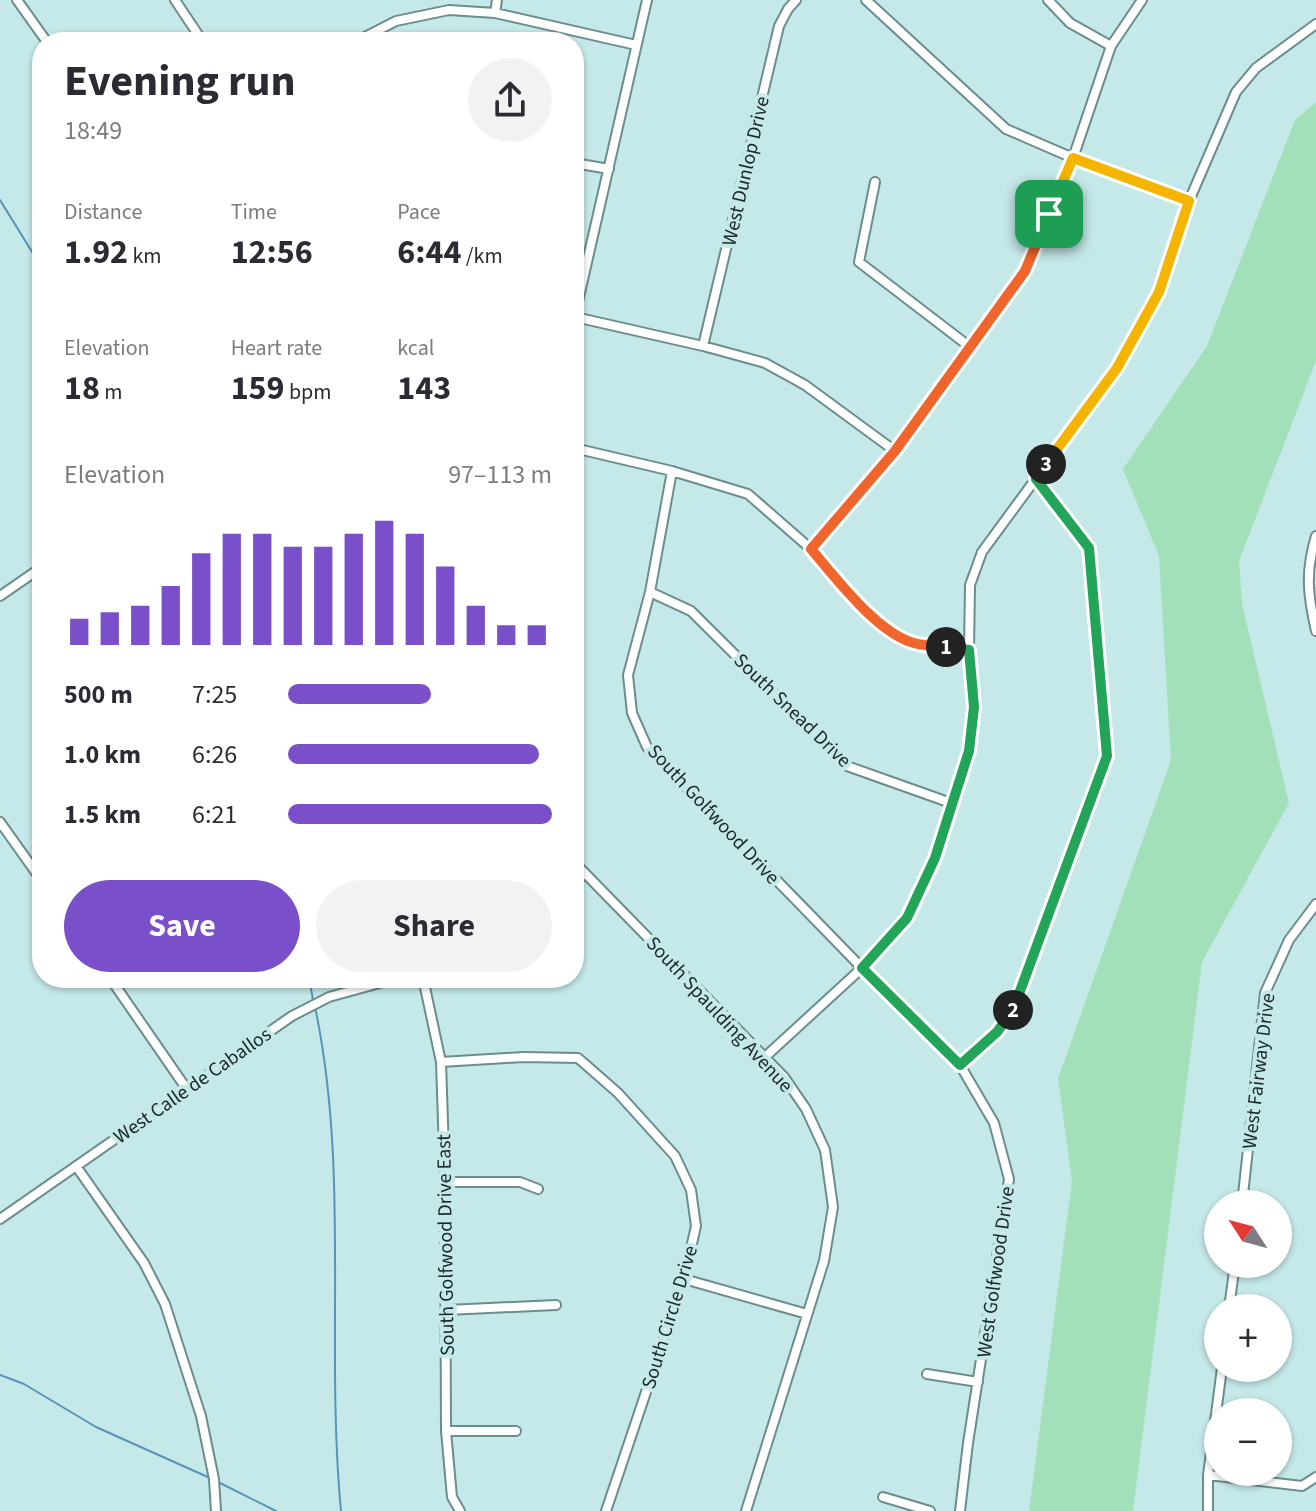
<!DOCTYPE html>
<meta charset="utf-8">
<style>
body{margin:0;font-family:"Source Sans 3",sans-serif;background:#f2f2f3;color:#2b2b33;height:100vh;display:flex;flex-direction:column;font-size:30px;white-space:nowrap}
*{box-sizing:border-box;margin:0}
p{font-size:26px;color:#7c7c81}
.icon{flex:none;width:44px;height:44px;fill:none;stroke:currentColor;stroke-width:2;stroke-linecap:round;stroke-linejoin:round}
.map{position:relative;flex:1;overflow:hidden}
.sheet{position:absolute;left:32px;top:32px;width:552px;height:956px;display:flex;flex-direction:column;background:#fff;border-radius:32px;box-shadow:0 2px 6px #0004}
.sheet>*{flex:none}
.needle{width:52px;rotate:306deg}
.buttons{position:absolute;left:1204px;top:1190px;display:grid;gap:16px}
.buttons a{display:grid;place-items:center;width:88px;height:88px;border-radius:50%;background:#fff;box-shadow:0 2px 6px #0004;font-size:40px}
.pin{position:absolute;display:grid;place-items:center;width:68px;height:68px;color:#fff;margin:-34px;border-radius:16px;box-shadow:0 4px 12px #0006}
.km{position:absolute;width:40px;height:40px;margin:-20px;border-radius:50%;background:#222;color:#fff;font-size:22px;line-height:40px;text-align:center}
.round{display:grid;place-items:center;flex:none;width:84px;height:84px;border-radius:42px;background:#f2f2f3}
.overview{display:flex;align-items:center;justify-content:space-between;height:136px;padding:0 32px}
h1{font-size:44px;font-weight:700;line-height:60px}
.metrics{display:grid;grid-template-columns:repeat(3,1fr);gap:12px;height:136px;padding:8px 32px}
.metrics div{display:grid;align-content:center}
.metrics b{font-size:34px;font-weight:700}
.metrics small{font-size:22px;font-weight:400}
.metrics p{font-size:22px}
.chart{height:224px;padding:16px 32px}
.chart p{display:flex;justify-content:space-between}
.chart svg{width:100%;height:144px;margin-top:8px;stroke:#7950ca;stroke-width:6}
.action{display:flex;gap:16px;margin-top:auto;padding:16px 32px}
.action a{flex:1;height:92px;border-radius:48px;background:#7950ca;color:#fff;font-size:32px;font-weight:700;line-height:92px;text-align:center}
.action a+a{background:#f2f2f3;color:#2b2b33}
ul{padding:0 32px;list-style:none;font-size:26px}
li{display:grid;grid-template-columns:128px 96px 1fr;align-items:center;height:60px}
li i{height:20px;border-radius:10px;background:#7950ca}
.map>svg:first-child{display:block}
.green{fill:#a2e0ba}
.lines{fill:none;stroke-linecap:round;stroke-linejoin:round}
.stream{stroke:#5694b9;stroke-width:2}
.minor-casing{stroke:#6c8d8d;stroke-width:12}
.minor{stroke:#fff;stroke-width:8}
.split-1-casing{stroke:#fff;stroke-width:16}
.split-2-casing{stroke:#fff;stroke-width:16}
.split-3-casing{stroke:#fff;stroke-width:16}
.split-4-casing{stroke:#fff;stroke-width:16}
.split-1{stroke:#f0652b;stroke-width:10}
.split-2{stroke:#22a559;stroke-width:10}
.split-3{stroke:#22a559;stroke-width:10}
.split-4{stroke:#f5b400;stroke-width:10}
.labels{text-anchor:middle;stroke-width:8;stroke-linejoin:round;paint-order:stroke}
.street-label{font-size:20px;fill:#1b2828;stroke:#c5e8e8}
</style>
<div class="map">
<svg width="1316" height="1511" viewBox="0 0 1316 1511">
<rect width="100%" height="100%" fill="#c5e8e8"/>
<path class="green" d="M 1316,102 L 1316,361 L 1239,561 L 1242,604 L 1289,803 L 1202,962 L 1133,1511 L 1029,1511 L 1072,1181 L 1058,1079 L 1171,760 L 1159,556 L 1123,469 L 1207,346 L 1295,120 Z"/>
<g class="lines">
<path class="stream" d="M 0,200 L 42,268
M 309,978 L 313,1000
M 315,1007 C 350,1172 325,1343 341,1511
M 0,1375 L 24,1384 L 96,1427 L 210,1478
M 216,1481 L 276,1511"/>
<g class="minor-casing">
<path id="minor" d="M 17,0 L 47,42
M 175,0 L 203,42
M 866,0 L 1006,129 L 1073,158 L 1189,201
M 1048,0 L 1070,23 L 1111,46
M 495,13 L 497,0
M 355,42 L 396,21 L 449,10 L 495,13 L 636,45
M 574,163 L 609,169
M 875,182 L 859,262 L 970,347
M 575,317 L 703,346 L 765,363 L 805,385 L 895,451
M 574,319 L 647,0
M 703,346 L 779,26 L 788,9 L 796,0
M 574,448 L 672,471 L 748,494 L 811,549 L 857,604 L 887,628 L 911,643 L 969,650
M 672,471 L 650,592 L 628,675 L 632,713 L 647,747 L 862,968 L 946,1049 L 960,1065 L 994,1123 L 1009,1179 L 968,1443 L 960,1511
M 1316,536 C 1305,572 1308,596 1316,631
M 811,549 L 895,451 L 1025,271 L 1073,158 L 1111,46 L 1142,0
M 650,592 L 691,611 L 847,766 L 951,803
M 0,596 L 42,567
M 0,822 L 42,881
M 574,862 L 784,1077 L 806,1109 L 825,1150 L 833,1207 L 824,1261 L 746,1511
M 574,883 L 585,873
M 110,978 L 186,1088
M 423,978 L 441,1062 L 445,1182 L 446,1431 L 452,1497 L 460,1511
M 765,1057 L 862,968 L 907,918 L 935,858 L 969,751 L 974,707 L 969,650 L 970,585 L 982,552 L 1117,368 L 1159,292 L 1189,201 L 1236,92 L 1256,68 L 1316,24
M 441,1062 L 523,1057 L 578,1058 L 618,1093 L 675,1156 L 691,1190 L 696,1226 L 684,1279 L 606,1511
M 960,1065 L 997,1032 L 1015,1007 L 1107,756 L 1089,548 L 1036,479
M 76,1166 L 144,1263 L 165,1304 L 201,1416 L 214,1479 L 216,1511
M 445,1182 L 520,1182 L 538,1189
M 1242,1204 L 1265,993 L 1289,940 L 1316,904
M 0,1219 L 292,1016 L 329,997 L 398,978
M 684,1279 L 807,1314
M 1229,1308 L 1235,1264
M 447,1310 L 556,1305
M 927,1374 L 978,1382
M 446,1431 L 516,1431
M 1208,1475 L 1302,1486 L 1316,1477
M 883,1497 L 930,1511
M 1208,1511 L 1208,1475 L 1222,1368"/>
</g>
<use href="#minor" class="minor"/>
</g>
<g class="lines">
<g class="split-1-casing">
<path id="split-1" d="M 946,647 C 935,646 924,646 914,643 C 877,633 835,577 811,549 L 895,451 L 1025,271 L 1049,214"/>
</g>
<g class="split-2-casing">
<path id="split-2" d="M 946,647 L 969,650 L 974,707 L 969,751 L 935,858 L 907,918 L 862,968 L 960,1065 L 997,1032 L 1013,1010"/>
</g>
<g class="split-3-casing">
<path id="split-3" d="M 1013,1010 L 1107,756 L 1089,548 L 1036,479 L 1046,464"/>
</g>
<g class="split-4-casing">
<path id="split-4" d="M 1046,464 L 1117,368 L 1159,292 L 1189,201 L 1073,158 L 1049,214"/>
</g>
<use href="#split-1" class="split-1"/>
<use href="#split-2" class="split-2"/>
<use href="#split-3" class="split-3"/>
<use href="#split-4" class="split-4"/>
</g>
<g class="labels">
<g class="street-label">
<text transform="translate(745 171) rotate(-77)" y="7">West Dunlop Drive</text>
<text transform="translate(793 710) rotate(44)" y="7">South Snead Drive</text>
<text transform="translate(714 814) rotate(47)" y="7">South Golfwood Drive</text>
<text transform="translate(720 1014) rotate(47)" y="7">South Spaulding Avenue</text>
<text transform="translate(1258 1071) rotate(-83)" y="7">West Fairway Drive</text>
<text transform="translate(192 1085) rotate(-35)" y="7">West Calle de Caballos</text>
<text transform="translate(445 1245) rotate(-91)" y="7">South Golfwood Drive East</text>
<text transform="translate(995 1272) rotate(-82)" y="7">West Golfwood Drive</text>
<text transform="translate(669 1317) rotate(-73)" y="7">South Circle Drive</text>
</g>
</g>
</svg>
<div class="buttons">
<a><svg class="needle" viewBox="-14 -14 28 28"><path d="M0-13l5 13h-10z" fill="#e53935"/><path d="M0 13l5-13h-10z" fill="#7c7c81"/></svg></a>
<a>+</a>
<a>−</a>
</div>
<div class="pin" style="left:1049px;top:214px;background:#1e9e55"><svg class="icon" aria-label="arrive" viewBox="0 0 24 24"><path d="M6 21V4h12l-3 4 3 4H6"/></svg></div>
<b class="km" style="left:946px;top:647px">1</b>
<b class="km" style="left:1013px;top:1010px">2</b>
<b class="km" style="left:1046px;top:464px">3</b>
<section class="sheet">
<div class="overview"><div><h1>Evening run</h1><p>18:49</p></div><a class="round"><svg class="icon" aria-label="share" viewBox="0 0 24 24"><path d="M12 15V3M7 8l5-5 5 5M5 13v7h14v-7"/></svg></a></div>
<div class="metrics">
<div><p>Distance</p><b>1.92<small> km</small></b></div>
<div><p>Time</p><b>12:56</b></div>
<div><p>Pace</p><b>6:44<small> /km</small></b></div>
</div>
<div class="metrics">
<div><p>Elevation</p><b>18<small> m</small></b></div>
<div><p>Heart rate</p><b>159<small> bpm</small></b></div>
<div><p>kcal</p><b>143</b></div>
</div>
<div class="chart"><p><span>Elevation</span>97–113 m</p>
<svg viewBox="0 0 160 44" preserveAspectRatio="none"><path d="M5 44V36M15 44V34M25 44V32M35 44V26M45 44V16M55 44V10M65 44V10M75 44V14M85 44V14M95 44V10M105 44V6M115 44V10M125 44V20M135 44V32M145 44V38M155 44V38"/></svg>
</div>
<ul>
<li><b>500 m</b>7:25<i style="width:54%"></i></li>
<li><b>1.0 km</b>6:26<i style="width:95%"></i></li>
<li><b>1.5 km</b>6:21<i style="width:100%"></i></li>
</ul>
<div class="action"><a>Save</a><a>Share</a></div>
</section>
</div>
